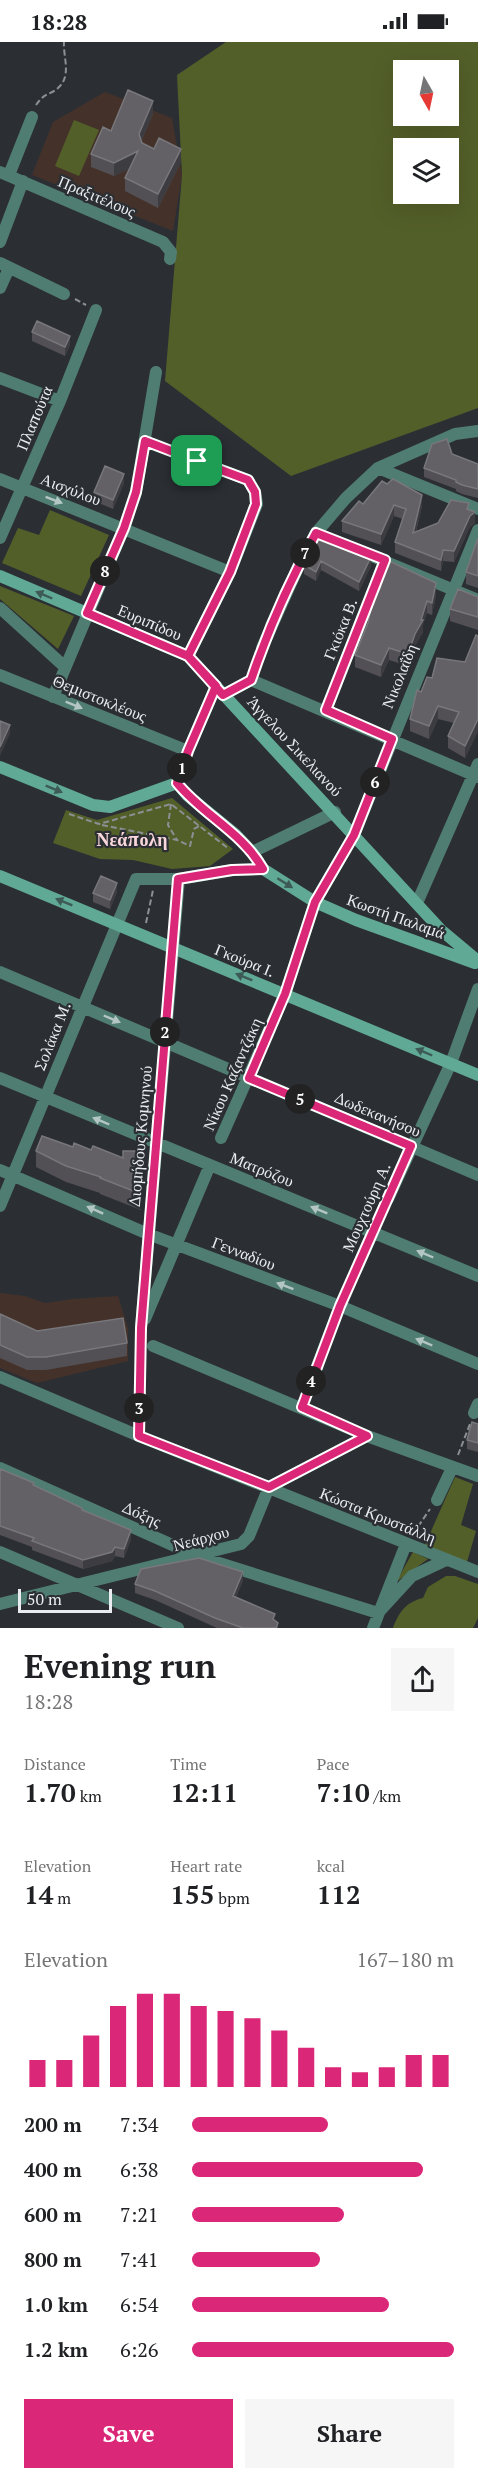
<!DOCTYPE html>
<meta charset="utf-8">
<style>
body{margin:0;font-family:"PT Serif",serif;background:#f6f6f6;color:#202124;height:100vh;display:flex;flex-direction:column;font-size:22px;white-space:nowrap}
*{box-sizing:border-box;margin:0}
p{font-size:20px;color:#757577}
.icon{flex:none;width:33px;height:33px;fill:none;stroke:currentColor;stroke-width:2;stroke-linecap:round;stroke-linejoin:round}
.map{position:relative;height:1586px;overflow:hidden}
.details{display:flex;flex-direction:column;background:#fff;flex:1}
.details>*{flex:none}
.needle{width:39px;rotate:171deg}
.fabs{position:absolute;left:393px;top:18px;display:grid;gap:12px}
.fabs a{display:grid;place-items:center;width:66px;height:66px;border-radius:0px;background:#fff;box-shadow:0 6px 24px #0002;font-size:30px}
.scale{position:absolute;left:18px;bottom:15px;width:94px;box-sizing:border-box;padding-left:6px;border:3px solid #eaedf0;border-top:0;font-size:16px;line-height:21px;white-space:nowrap;color:#eaedf0;-webkit-text-stroke:4px #2b2f34;paint-order:stroke}
.pin{position:absolute;display:grid;place-items:center;width:51px;height:51px;color:#fff;margin:-26px;border-radius:12px;box-shadow:0 3px 9px #0006}
.km{position:absolute;width:30px;height:30px;margin:-15px;border-radius:50%;background:#222;color:#fff;font-size:16px;line-height:30px;text-align:center}
.round{display:grid;place-items:center;flex:none;width:63px;height:63px;border-radius:0px;background:#f6f6f6}
.head{display:flex;align-items:center;justify-content:space-between;height:102px;padding:0 24px}
h1{font-size:33px;font-weight:700;line-height:45px}
.stats{display:grid;grid-template-columns:repeat(3,1fr);gap:9px;height:102px;padding:6px 24px}
.stats div{display:grid;align-content:center}
.stats b{font-size:26px;font-weight:700}
.stats small{font-size:16px;font-weight:400}
.stats p{font-size:16px}
.chart{height:168px;padding:12px 24px}
.chart p{display:flex;justify-content:space-between}
.chart svg{width:100%;height:108px;margin-top:6px;stroke:#db2777;stroke-width:6}
.button{display:flex;gap:12px;margin-top:auto;padding:12px 24px}
.button a{flex:1;height:69px;border-radius:0px;background:#db2777;color:#fff;font-size:24px;font-weight:700;line-height:69px;text-align:center}
.button a+a{background:#f6f6f6;color:#202124}
ul{padding:0 24px;list-style:none;font-size:20px}
li{display:grid;grid-template-columns:96px 72px 1fr;align-items:center;height:45px}
li i{height:15px;border-radius:8px;background:#db2777}
.status{display:flex;justify-content:space-between;align-items:center;height:42px;padding:0 30px;background:#fff;direction:ltr}
.status svg{height:16px;fill:currentColor}
.map>svg:first-child{display:block}
.education{fill:#44322a}
.green{fill:#535f29;fill-rule:evenodd}
.lines{fill:none;stroke-linecap:round;stroke-linejoin:round}
.path{stroke:#8c9094;stroke-width:2;stroke-dasharray:6 3;stroke-linecap:butt}
.street{stroke:#507d71;stroke-width:12}
.secondary{stroke:#5fa995;stroke-width:12}
.wall{fill:#525055}
.shaded-wall{fill:#3c3c41}
.building{fill:#636165;stroke:#78777b;stroke-width:1.5}
.oneway{fill:#b4c6c4}
.oneway2{fill:#3d5a56}
.route-casing{stroke:#fff;stroke-width:12}
.route{stroke:#db2777;stroke-width:8}
.labels{text-anchor:middle;stroke-width:4.5;stroke-linejoin:round;paint-order:stroke}
.street-label{font-size:16px;fill:#eaedf0;stroke:#2b2f34}
.neighbourhood-label{font-size:18px;font-weight:bold;fill:#fad7dc;stroke:#2b2f34}
</style>
<div class="status"><b>18:28</b><svg viewBox="0 0 49 12"><path d="M0 12V9h3v3zM5 12V6h3v6zM10 12V3h3v9zM15 12V0h3v12zM26 1h20v11H26zM47 4h2v5h-2z"/></svg></div>
<div class="map">
<svg width="478" height="1586" viewBox="0 0 478 1586">
<rect width="100%" height="100%" fill="#2b2f34"/>
<path class="education" d="M 105,50 L 172,76 L 182,133 L 173,189 L 32,133 L 53,80 Z
M 0,1251 L 25,1254 L 45,1261 L 73,1257 L 118,1254 L 128,1286 L 128,1319 L 37,1341 L 0,1326 Z"/>
<path class="green" d="M 226,0 L 478,0 L 478,366 L 291,434 L 165,339 L 182,133 L 177,33 ZM 404,28 L 448,28 L 448,74 L 404,74 ZM 404,106 L 448,106 L 448,152 L 404,152 Z
M 74,78 L 99,88 L 79,134 L 55,124 Z
M 50,468 L 109,493 L 81,554 L 2,521 L 18,486 L 39,493 Z
M 0,544 L 74,574 L 58,607 L 0,557 Z
M 172,756 L 233,807 L 210,824 L 172,827 L 133,818 L 100,817 L 53,801 L 66,768 L 97,778 Z
M 455,1435 L 473,1442 L 461,1483 L 476,1489 L 467,1520 L 424,1505 Z
M 413,1510 L 428,1517 L 396,1540 Z
M 446,1534 L 455,1534 L 478,1542 L 478,1576 L 473,1586 L 393,1586 C 399,1570 406,1560 423,1556 L 428,1545 Z"/>
<g class="lines">
<path class="path" d="M 36,63 C 46,49 49,54 58,46 C 72,34 63,15 64,0
M 75,257 L 86,263
M 171,762 L 168,783 L 177,798
M 69,772 L 99,782 L 171,762 L 229,807
M 102,783 L 177,798 L 190,804 L 194,787 L 199,784
M 146,881 L 153,848
M 378,1179 L 383,1167
M 345,1253 L 353,1237
M 306,1356 L 312,1338
M 139,1382 L 141,1307
M 458,1413 L 470,1382
M 413,1492 L 430,1467"/>
<path class="street" d="M 0,130 L 163,200 L 171,210 L 170,217
M 9,133 L 32,75
M 0,200 L 23,139
M 0,221 L 64,252
M 0,246 L 9,226
M 0,336 L 60,359
M 145,399 L 248,438 L 255,450 L 257,462 L 230,530 L 188,614
M 378,426 L 478,467
M 0,437 L 230,530
M 316,491 L 478,558
M 0,496 L 60,359 L 96,268
M 0,566 L 65,625
M 262,606 L 301,519 L 316,491 L 346,456 L 378,426 L 455,392 L 478,389
M 0,633 L 188,709
M 223,653 L 251,638 L 478,735
M 53,655 L 124,486 L 136,450 L 156,330
M 326,668 L 385,518
M 177,741 L 188,709 L 216,644
M 252,810 L 335,770
M 417,861 L 478,722
M 0,930 L 478,1133
M 0,1036 L 478,1234
M 221,1096 L 285,952 L 315,860 L 354,793 L 478,488
M 0,1128 L 148,1192 L 340,1264 L 478,1322
M 388,1157 L 451,1021 L 478,947
M 0,1164 L 136,837 L 179,837 L 233,828 L 263,827
M 357,1226 L 373,1190
M 145,1277 L 210,1123
M 141,1286 L 179,837
M 153,1304 L 367,1394 L 478,1434
M 316,1327 L 340,1264
M 0,1335 L 139,1394 L 478,1530
M 474,1371 L 478,1362
M 0,1426 L 197,1514 L 378,1571 L 412,1534 L 446,1518
M 437,1458 L 452,1426
M 0,1510 L 178,1586
M 0,1562 L 241,1502 L 249,1494 L 269,1445 L 367,1394
M 373,1586 L 406,1502"/>
<path class="secondary" d="M 0,534 L 188,614 L 441,888 L 478,919
M 0,725 L 93,763 L 110,765 L 177,741 L 187,753 L 236,793 L 252,810 L 263,827 L 315,860 L 356,878 L 475,921
M 0,834 L 478,1033"/>
</g>
<path class="wall" d="M 153,72 L 141,100 L 142,101 L 181,120 L 158,166 L 125,149 L 125,136 L 129,127 L 114,134 L 91,125 L 91,112 L 111,89 Z
M 32,290 L 70,303 L 65,314 L 32,299 Z
M 452,412 L 478,422 L 478,456 L 462,452 L 456,449 L 456,447 L 424,435 L 424,426 Z
M 124,441 L 113,467 L 94,459 L 94,450 Z
M 363,462 L 422,464 L 416,490 L 469,468 L 475,481 L 470,485 L 454,520 L 443,519 L 441,529 L 395,511 L 395,500 L 403,477 L 394,474 L 381,503 L 342,490 L 342,479 Z
M 319,494 L 371,524 L 359,549 L 321,528 L 316,539 L 304,532 L 304,523 Z
M 478,496 L 478,546 L 466,542 L 466,530 Z
M 379,544 L 436,553 L 432,573 L 427,571 L 423,582 L 423,590 L 415,604 L 408,624 L 389,618 L 381,635 L 355,625 L 355,613 L 368,581 L 379,549 Z
M 478,555 L 478,588 L 450,579 L 450,567 Z
M 478,594 L 478,689 L 465,716 L 448,706 L 448,694 L 454,681 L 438,677 L 429,697 L 410,689 L 410,677 L 421,650 L 432,636 L 465,620 Z
M 117,850 L 110,867 L 93,860 L 93,851 Z
M 73,1105 L 123,1116 L 140,1109 L 141,1168 L 100,1152 L 100,1151 L 66,1140 L 36,1125 L 36,1109 Z
M 0,1272 L 37,1289 L 127,1301 L 127,1314 L 46,1328 L 27,1328 L 0,1316 Z
M 478,1382 L 478,1410 L 467,1407 L 467,1398 Z
M 0,1427 L 82,1468 L 131,1497 L 124,1516 L 115,1514 L 112,1519 L 83,1527 L 32,1508 L 32,1505 L 0,1493 Z
M 243,1539 L 236,1555 L 275,1579 L 278,1586 L 217,1586 L 155,1558 L 135,1551 L 135,1542 Z"/>
<path class="shaded-wall" d="M 153,59 L 153,72 L 139,105 L 139,92 Z
M 181,107 L 181,120 L 158,166 L 158,152 Z
M 138,109 L 138,123 L 114,134 L 114,121 Z
M 70,294 L 70,303 L 65,314 L 65,305 Z
M 124,432 L 124,441 L 113,467 L 113,458 Z
M 422,453 L 422,464 L 413,502 L 413,491 Z
M 394,463 L 394,474 L 381,503 L 381,492 Z
M 475,470 L 475,481 L 470,485 L 454,520 L 454,509 L 470,474 Z
M 443,508 L 443,519 L 441,529 L 441,518 Z
M 371,515 L 371,524 L 359,549 L 359,540 Z
M 321,519 L 321,528 L 316,539 L 316,530 Z
M 436,541 L 436,553 L 432,573 L 432,561 Z
M 427,559 L 427,571 L 423,582 L 423,590 L 415,604 L 408,624 L 408,612 Z
M 389,606 L 389,618 L 381,635 L 381,623 Z
M 438,664 L 438,677 L 429,697 L 429,684 Z
M 478,677 L 478,689 L 465,716 L 465,704 Z
M 10,683 L 10,692 L 0,714 L 0,705 Z
M 117,841 L 117,850 L 110,867 L 110,858 Z
M 131,1488 L 131,1497 L 124,1516 L 124,1507 Z
M 115,1505 L 115,1514 L 112,1519 L 83,1527 L 83,1518 Z
M 243,1530 L 243,1539 L 233,1563 L 233,1554 Z"/>
<path class="building" d="M 128,48 L 153,59 L 139,92 L 142,101 L 154,107 L 159,96 L 181,107 L 158,152 L 125,136 L 138,109 L 114,121 L 91,112 L 103,85 L 111,89 Z
M 37,279 L 70,294 L 65,305 L 32,290 Z
M 447,397 L 452,412 L 478,422 L 478,447 L 462,443 L 456,440 L 456,438 L 424,426 L 432,402 Z
M 105,424 L 124,432 L 113,458 L 94,450 Z
M 393,437 L 422,453 L 413,491 L 438,481 L 451,458 L 469,461 L 467,467 L 475,470 L 470,474 L 454,509 L 443,508 L 441,518 L 395,500 L 406,467 L 394,463 L 381,492 L 342,479 L 359,459 L 363,462 L 382,439 L 387,442 Z
M 319,494 L 371,515 L 359,540 L 321,519 L 316,530 L 304,523 Z
M 478,496 L 478,534 L 466,530 Z
M 389,519 L 436,541 L 432,561 L 427,559 L 421,578 L 423,578 L 415,592 L 408,612 L 389,606 L 381,623 L 355,613 L 368,581 L 372,561 L 381,545 L 379,544 Z
M 458,547 L 478,555 L 478,575 L 450,567 Z
M 476,593 L 478,594 L 478,677 L 465,704 L 448,694 L 459,670 L 438,664 L 429,684 L 410,677 L 417,648 L 421,650 L 427,635 L 432,636 L 437,616 L 465,620 Z
M 0,679 L 10,683 L 0,705 Z
M 101,834 L 117,841 L 110,858 L 93,851 Z
M 42,1094 L 73,1105 L 74,1101 L 91,1108 L 93,1104 L 123,1116 L 123,1109 L 140,1109 L 141,1152 L 100,1136 L 101,1135 L 66,1124 L 36,1109 Z
M 0,1272 L 37,1289 L 123,1276 L 127,1301 L 46,1315 L 27,1315 L 0,1303 Z
M 472,1380 L 478,1382 L 478,1401 L 467,1398 Z
M 0,1427 L 34,1441 L 33,1443 L 82,1466 L 82,1468 L 131,1488 L 124,1507 L 115,1505 L 112,1510 L 83,1518 L 32,1499 L 34,1496 L 0,1484 Z
M 199,1516 L 243,1530 L 233,1554 L 275,1572 L 273,1577 L 278,1581 L 276,1586 L 243,1586 L 215,1576 L 155,1549 L 135,1542 L 141,1527 Z"/>
<defs><path id="oneway-solid" d="M-6-.8H1V-3.2L6.5 0L1 3.2V.8H-6Z" transform="scale(1.5)"/></defs>
<g class="oneway">
<use href="#oneway-solid" transform="translate(54 458) rotate(21)"/>
<use href="#oneway-solid" transform="translate(74 663) rotate(22)"/>
<use href="#oneway-solid" transform="translate(112 977) rotate(23)"/>
<use href="#oneway-solid" transform="translate(101 1079) rotate(-157)"/>
<use href="#oneway-solid" transform="translate(95 1168) rotate(-156)"/>
<use href="#oneway-solid" transform="translate(319 1168) rotate(-158)"/>
<use href="#oneway-solid" transform="translate(425 1212) rotate(-157)"/>
<use href="#oneway-solid" transform="translate(285 1244) rotate(-159)"/>
<use href="#oneway-solid" transform="translate(424 1300) rotate(-157)"/>
</g>
<g class="oneway2">
<use href="#oneway-solid" transform="translate(44 553) rotate(-157)"/>
<use href="#oneway-solid" transform="translate(54 747) rotate(22)"/>
<use href="#oneway-solid" transform="translate(285 841) rotate(32)"/>
<use href="#oneway-solid" transform="translate(64 860) rotate(-158)"/>
<use href="#oneway-solid" transform="translate(244 935) rotate(-158)"/>
<use href="#oneway-solid" transform="translate(424 1010) rotate(-157)"/>
</g>
<g class="lines">
<g class="route-casing">
<path id="route" d="M 197,419 L 248,438 L 255,450 L 256,462 L 230,530 L 188,614 L 216,644 L 188,709 L 177,741 C 203,773 243,791 263,827 L 232,828 L 178,837 L 141,1286 L 139,1394 L 269,1445 L 367,1394 L 302,1365 L 340,1264 L 411,1104 L 249,1036 L 285,952 L 315,860 L 354,793 L 392,697 L 326,668 L 385,518 L 316,491 C 290,538 268,588 251,638 L 223,653 L 188,614 L 87,571 L 124,486 L 136,450 L 145,399 L 197,419"/>
</g>
<use href="#route" class="route"/>
</g>
<g class="labels">
<g class="street-label">
<text transform="translate(97 154) rotate(23)" y="6">Πραξιτέλους</text>
<text transform="translate(34 376) rotate(-67)" y="6">Πλαπούτα</text>
<text transform="translate(71 447) rotate(21)" y="6">Αισχύλου</text>
<text transform="translate(150 580) rotate(23)" y="6">Ευριπίδου</text>
<text transform="translate(340 587) rotate(-68)" y="6">Γκιόκα Β.</text>
<text transform="translate(399 634) rotate(-68)" y="6">Νικολαΐδη</text>
<text transform="translate(100 656) rotate(22)" y="6">Θεμιστοκλέους</text>
<text transform="translate(295 704) rotate(47)" y="6">Άγγελου Σικελιανού</text>
<text transform="translate(396 874) rotate(20)" y="6">Κωστή Παλαμά</text>
<text transform="translate(245 918) rotate(22)" y="6">Γκούρα Ι.</text>
<text transform="translate(52 994) rotate(-68)" y="6">Σολάκα Μ.</text>
<text transform="translate(232 1032) rotate(-66)" y="6">Νίκου Καζαντζάκη</text>
<text transform="translate(378 1072) rotate(23)" y="6">Δωδεκανήσου</text>
<text transform="translate(140 1094) rotate(-85)" y="6">Διομήδους Κομνηνού</text>
<text transform="translate(262 1127) rotate(22)" y="6">Ματρόζου</text>
<text transform="translate(366 1165) rotate(-66)" y="6">Μουχτούρη Α.</text>
<text transform="translate(244 1211) rotate(21)" y="6">Γενναδίου</text>
<text transform="translate(142 1472) rotate(24)" y="6">Δόξης</text>
<text transform="translate(378 1473) rotate(22)" y="6">Κώστα Κρυστάλλη</text>
<text transform="translate(201 1496) rotate(-15)" y="6">Νεάρχου</text>
</g>
<g class="neighbourhood-label">
<text x="132" y="804">Νεάπολη</text>
</g>
</g>
</svg>
<div class="fabs">
<a><svg class="needle" viewBox="-14 -14 28 28"><path d="M0-13l5 13h-10z" fill="#e53935"/><path d="M0 13l5-13h-10z" fill="#757577"/></svg></a>
<a><svg class="icon" aria-label="layers" viewBox="0 0 24 24"><path d="M12 4l9 5-9 5-9-5zM3 14l9 5 9-5"/></svg></a>
</div>
<div class="scale">50 m</div>
<div class="pin" style="left:197px;top:419px;background:#1e9e55"><svg class="icon" aria-label="arrive" viewBox="0 0 24 24"><path d="M6 21V4h12l-3 4 3 4H6"/></svg></div>
<b class="km" style="left:182px;top:726px">1</b>
<b class="km" style="left:165px;top:990px">2</b>
<b class="km" style="left:139px;top:1366px">3</b>
<b class="km" style="left:311px;top:1339px">4</b>
<b class="km" style="left:300px;top:1057px">5</b>
<b class="km" style="left:375px;top:740px">6</b>
<b class="km" style="left:305px;top:511px">7</b>
<b class="km" style="left:105px;top:529px">8</b>
</div>
<section class="details">
<div class="head"><div><h1>Evening run</h1><p>18:28</p></div><a class="round"><svg class="icon" aria-label="share" viewBox="0 0 24 24"><path d="M12 15V3M7 8l5-5 5 5M5 13v7h14v-7"/></svg></a></div>
<div class="stats">
<div><p>Distance</p><b>1.70<small> km</small></b></div>
<div><p>Time</p><b>12:11</b></div>
<div><p>Pace</p><b>7:10<small> /km</small></b></div>
</div>
<div class="stats">
<div><p>Elevation</p><b>14<small> m</small></b></div>
<div><p>Heart rate</p><b>155<small> bpm</small></b></div>
<div><p>kcal</p><b>112</b></div>
</div>
<div class="chart"><p><span>Elevation</span>167–180 m</p>
<svg viewBox="0 0 160 44" preserveAspectRatio="none"><path d="M5 44V33M15 44V33M25 44V23M35 44V11M45 44V6M55 44V6M65 44V11M75 44V13M85 44V16M95 44V21M105 44V28M115 44V36M125 44V38M135 44V36M145 44V31M155 44V31"/></svg>
</div>
<ul>
<li><b>200 m</b>7:34<i style="width:52%"></i></li>
<li><b>400 m</b>6:38<i style="width:88%"></i></li>
<li><b>600 m</b>7:21<i style="width:58%"></i></li>
<li><b>800 m</b>7:41<i style="width:49%"></i></li>
<li><b>1.0 km</b>6:54<i style="width:75%"></i></li>
<li><b>1.2 km</b>6:26<i style="width:100%"></i></li>
</ul>
<div class="button"><a>Save</a><a>Share</a></div>
</section>
